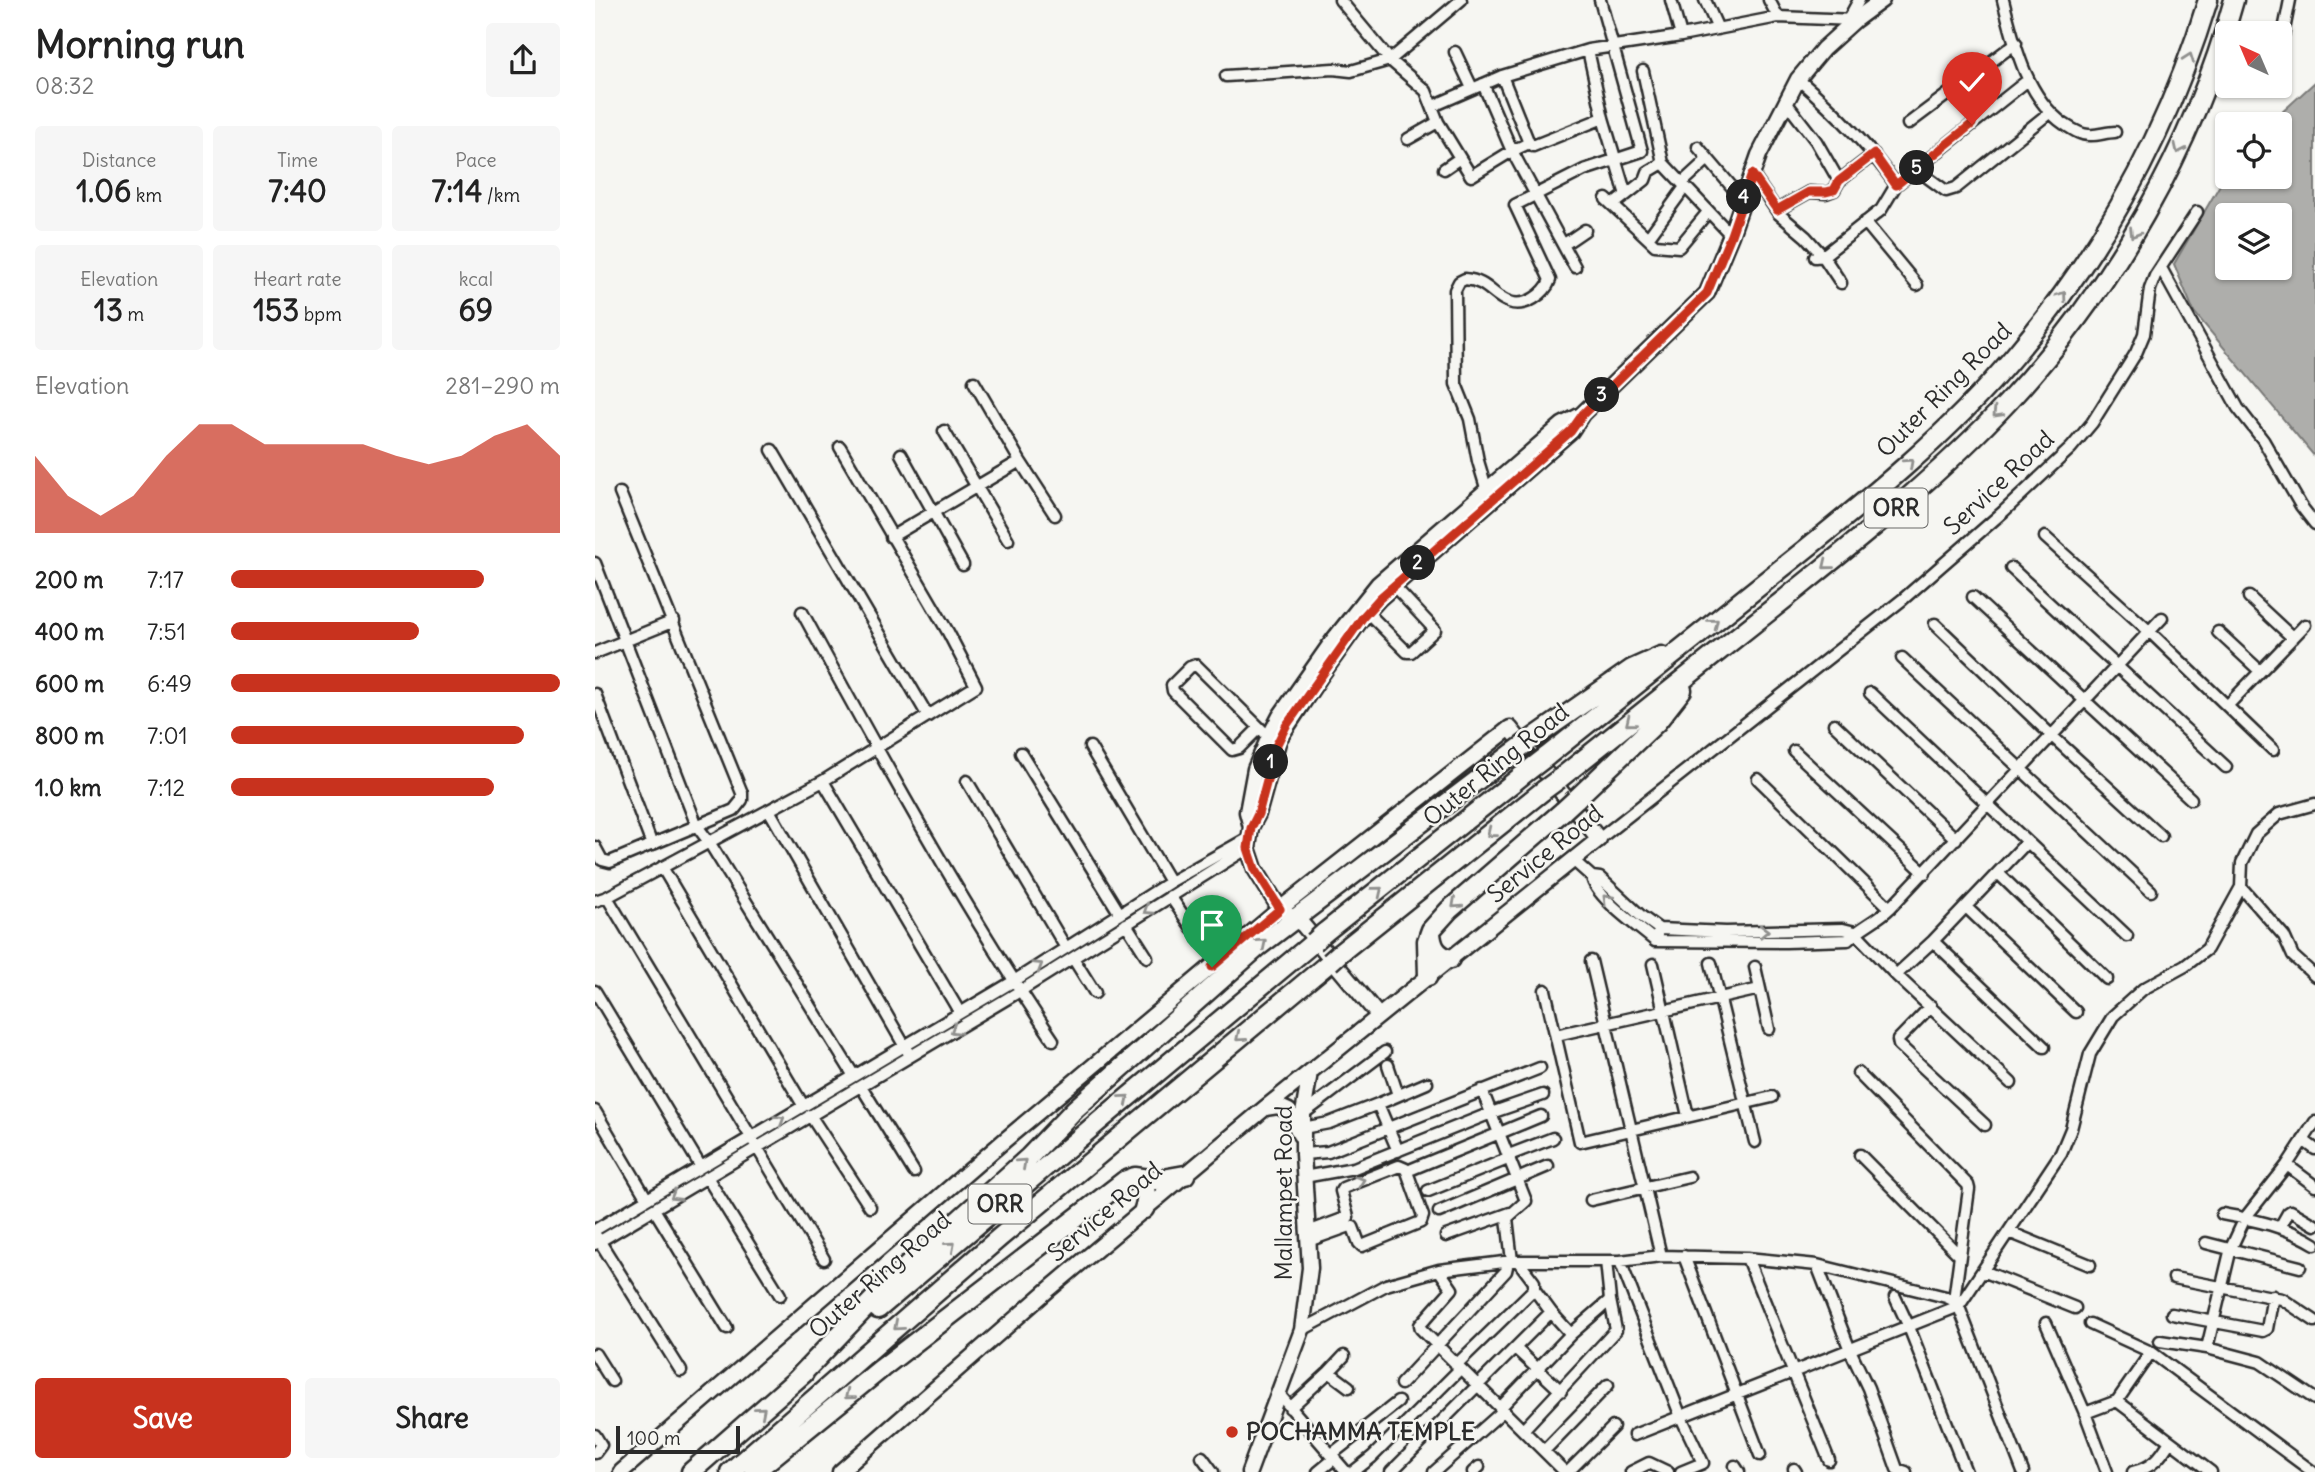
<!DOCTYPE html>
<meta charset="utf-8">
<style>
body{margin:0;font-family:Delius,sans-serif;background:#f6f6f6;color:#222;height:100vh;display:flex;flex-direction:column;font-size:26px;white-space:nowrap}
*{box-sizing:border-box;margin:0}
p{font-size:23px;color:#767676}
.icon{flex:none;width:38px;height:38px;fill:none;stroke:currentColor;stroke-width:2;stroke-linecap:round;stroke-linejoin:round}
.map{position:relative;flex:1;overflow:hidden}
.sheet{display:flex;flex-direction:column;background:#fff;width:595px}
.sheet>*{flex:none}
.needle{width:46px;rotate:316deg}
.fabs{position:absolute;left:1620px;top:21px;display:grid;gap:14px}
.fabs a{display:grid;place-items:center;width:77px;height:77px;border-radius:7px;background:#fff;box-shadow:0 2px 5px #0004;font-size:35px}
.scale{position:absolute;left:21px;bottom:18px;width:124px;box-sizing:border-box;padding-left:7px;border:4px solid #2b2b2b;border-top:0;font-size:19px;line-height:24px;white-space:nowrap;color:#2b2b2b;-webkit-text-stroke:5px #f6f6f2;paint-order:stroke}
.pin{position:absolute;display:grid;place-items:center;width:60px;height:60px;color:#fff;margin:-72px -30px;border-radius:50% 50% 50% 0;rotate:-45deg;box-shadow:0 0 7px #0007}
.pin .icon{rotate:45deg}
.km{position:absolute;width:35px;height:35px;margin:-18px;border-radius:50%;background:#222;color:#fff;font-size:19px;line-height:35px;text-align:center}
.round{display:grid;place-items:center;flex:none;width:74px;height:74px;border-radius:7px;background:#f6f6f6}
.headline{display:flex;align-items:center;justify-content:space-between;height:119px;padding:0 35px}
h1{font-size:38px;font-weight:700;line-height:52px}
.figures{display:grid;grid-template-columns:repeat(3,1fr);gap:10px;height:119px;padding:7px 35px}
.figures div{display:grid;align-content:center;border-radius:7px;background:#f6f6f6;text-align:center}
.figures b{font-size:30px;font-weight:700}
.figures small{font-size:19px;font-weight:400}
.figures p{font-size:19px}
.chart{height:196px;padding:14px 35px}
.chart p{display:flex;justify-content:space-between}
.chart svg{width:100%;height:126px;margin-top:7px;fill:#c8321e;opacity:.7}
.cta{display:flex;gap:14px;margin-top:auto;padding:14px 35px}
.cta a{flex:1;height:80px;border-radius:7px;background:#c8321e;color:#fff;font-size:28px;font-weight:700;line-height:80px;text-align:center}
.cta a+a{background:#f6f6f6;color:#222}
ul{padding:0 35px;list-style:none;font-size:23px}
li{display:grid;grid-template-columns:112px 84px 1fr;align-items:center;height:52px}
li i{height:18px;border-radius:9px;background:#c8321e}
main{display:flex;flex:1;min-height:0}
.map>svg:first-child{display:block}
.water{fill:#aeaeab;stroke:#7a7a78;stroke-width:2;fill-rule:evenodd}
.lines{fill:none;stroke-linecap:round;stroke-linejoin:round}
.minor-casing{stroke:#2b2b2b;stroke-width:15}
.secondary-casing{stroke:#2b2b2b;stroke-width:19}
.motorway-casing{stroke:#2b2b2b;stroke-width:23}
.minor{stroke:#f6f6f2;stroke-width:10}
.secondary{stroke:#f6f6f2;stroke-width:14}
.motorway{stroke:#f6f6f2;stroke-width:18}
.motorway-bridge-casing{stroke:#2b2b2b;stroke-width:23;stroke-linecap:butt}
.motorway-bridge{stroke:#f6f6f2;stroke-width:18}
.oneway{stroke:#90908e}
.route-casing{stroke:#fff;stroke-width:14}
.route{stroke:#c8321e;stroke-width:9}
.poi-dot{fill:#c8321e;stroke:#f6f6f2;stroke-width:2.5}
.labels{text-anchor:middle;stroke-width:5;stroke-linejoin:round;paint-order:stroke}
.shield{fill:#f6f6f2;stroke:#686867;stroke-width:2}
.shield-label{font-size:23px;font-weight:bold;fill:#2b2b2b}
.street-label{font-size:24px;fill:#2b2b2b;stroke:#f6f6f2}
.poi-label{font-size:24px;font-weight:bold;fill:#2b2b2b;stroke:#f6f6f2;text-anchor:start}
</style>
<main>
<section class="sheet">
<div class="headline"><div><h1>Morning run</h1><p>08:32</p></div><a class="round"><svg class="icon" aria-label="share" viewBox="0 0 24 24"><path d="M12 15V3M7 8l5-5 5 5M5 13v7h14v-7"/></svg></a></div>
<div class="figures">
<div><p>Distance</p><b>1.06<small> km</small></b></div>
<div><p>Time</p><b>7:40</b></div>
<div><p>Pace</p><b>7:14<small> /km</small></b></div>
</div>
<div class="figures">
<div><p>Elevation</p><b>13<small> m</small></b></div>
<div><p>Heart rate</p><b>153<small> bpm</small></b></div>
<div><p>kcal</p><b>69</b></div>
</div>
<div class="chart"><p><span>Elevation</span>281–290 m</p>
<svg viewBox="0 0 160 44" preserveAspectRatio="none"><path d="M0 44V17L10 31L20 38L30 31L40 17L50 6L60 6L70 13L80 13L90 13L100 13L110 17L120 20L130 17L140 10L150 6L160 17V44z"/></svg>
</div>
<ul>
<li><b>200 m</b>7:17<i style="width:77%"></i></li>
<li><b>400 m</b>7:51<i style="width:57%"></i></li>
<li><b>600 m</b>6:49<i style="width:100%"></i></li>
<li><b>800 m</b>7:01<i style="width:89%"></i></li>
<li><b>1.0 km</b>7:12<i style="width:80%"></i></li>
</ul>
<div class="cta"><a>Save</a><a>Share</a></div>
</section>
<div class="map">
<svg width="1720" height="1472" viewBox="0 0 1720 1472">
<rect width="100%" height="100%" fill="#f6f6f2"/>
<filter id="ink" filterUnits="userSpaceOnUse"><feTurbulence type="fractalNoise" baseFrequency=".0143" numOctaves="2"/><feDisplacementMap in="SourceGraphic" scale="14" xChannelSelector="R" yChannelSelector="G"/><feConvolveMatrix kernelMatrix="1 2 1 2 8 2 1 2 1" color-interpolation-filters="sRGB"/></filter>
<g filter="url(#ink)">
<path class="water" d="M 1720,82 L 1720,457 L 1599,312 L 1579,264 L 1633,171 L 1633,177 L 1685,177 L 1685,124 L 1674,124 ZM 1633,215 L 1685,215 L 1685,268 L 1633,268 Z"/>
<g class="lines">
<g class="minor-casing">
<path id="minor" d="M 745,0 L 795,60 L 866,0
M 1076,0 L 1086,36
M 1110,0 L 1123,29
M 1174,0 L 1183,17
M 1408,0 C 1419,43 1431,97 1469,124 C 1477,129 1485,135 1494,135 C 1502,136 1511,132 1520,132
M 1253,20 L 1264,0
M 1688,35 L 1695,0
M 993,50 L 1008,118 L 1031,195
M 860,52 L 877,88
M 1048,71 L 1068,163 L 1136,235
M 631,76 L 738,69 L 756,71 L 795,60 L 831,91 L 843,122 L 876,176 L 917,151 L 934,143 L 938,146 L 1008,118
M 907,76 L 934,143
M 1203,79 C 1240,111 1273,144 1301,185
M 888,84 L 917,151 L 980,267
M 1190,101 L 1221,141 L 1244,181
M 838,106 L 907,76 L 993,50 L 1086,36 L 1183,17 L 1260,20
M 1313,124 L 1421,43
M 813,139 L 843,122
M 1103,147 L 1148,200
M 849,169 L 865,158
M 1321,169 L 1351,191 L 1361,188 L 1454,113
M 1157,174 L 1184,214 L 1211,237 L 1228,256 L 1246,283
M 1087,183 L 1113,159
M 1011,199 L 1060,245 L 1084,247 L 1113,212
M 1018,205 L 1050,180 L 1053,172 L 1068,163
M 1182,210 L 1214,192 L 1231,193 L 1239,190 L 1244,181 L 1279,154
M 1270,222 L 1322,285
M 1053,238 L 1090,187
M 968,245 L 990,230
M 1220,257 L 1228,256 L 1286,210 L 1301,185 L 1433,80
M 1566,268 L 1643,408 L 1668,440 L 1706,506 L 1720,524
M 379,382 L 425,461 L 460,515
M 349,431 L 413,540
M 177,450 L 333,716
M 306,454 L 368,565
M 892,491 L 883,461 L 875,419 L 861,384 L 860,290 L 864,282 L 870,279 C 893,281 897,296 914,302 C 930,308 950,294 955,280 L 920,205 L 989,170 L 1047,151 L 1005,0
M 296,537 L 425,461
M 1450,537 L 1555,632 L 1678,750
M 0,563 L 102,826 L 114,842 L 259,1076
M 1416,568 L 1631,767
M 1378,597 L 1596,799
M 1654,597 L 1698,638
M 207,612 C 286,757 366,903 458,1040
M 772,612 L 812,652 L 816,652 L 840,630 L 798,585
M 1340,624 L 1457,736 L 1566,836
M 1623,632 L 1665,671
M 0,653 L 79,621
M 1307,658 L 1556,891
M 1275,693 L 1532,936
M 0,694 L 57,845
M 1632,706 L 1710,625
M 1239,724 L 1361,839
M 664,728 L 644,748 L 637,750 L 578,691 L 577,685 L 595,667 L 601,665 L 674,737
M 495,747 L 575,882
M 1199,751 L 1330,873
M 426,753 L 525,914
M 1163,779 L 1295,908
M 228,781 L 365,1013
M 372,781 L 471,948
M 174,810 L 313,1052
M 1004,839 L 1307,600 L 1408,512 L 1476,448 L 1497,423 L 1541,353 L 1549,334 L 1555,289 L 1560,276 L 1602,212
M 0,847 L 7,860 L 15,862 L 139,810 L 147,800 L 147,793 L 25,493
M 979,861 L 997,877 L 1005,878 L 1046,916 L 1064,929 L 1131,932 L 1248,929 L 1260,932 L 1301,975 L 1416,1083
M 67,867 L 208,1105
M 1403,873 L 1512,979
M 997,877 C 1000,897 1044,927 1060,941 L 1062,935
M 1646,887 L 1689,936 L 1698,956 L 1720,976
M 575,896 L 597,928
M 12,897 L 229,1259
M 0,901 L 12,897 L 228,781 L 381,686 L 353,632 L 245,447
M 1371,907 L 1481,1012
M 531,924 L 552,957
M 1060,941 L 1191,942 L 1253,940 C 1265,927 1282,921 1295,908 L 1567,618
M 1338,941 L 1449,1047
M 478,958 L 500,993
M 996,961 L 1066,1256
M 1116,963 L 1160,1142
M 1058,964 L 1093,1116
M 1160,967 L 1174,1029
M 1301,975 L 1338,941 L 1432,842
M 950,990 L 985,1142 L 1177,1097
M 0,991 L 106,1167
M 1336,1006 L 1303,1040 L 1304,1045 L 1390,1125
M 961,1035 L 1165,989
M 793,1065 L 803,1095
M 1263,1073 L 1373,1185 L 1374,1189 L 1359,1300
M 266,1086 L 319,1172
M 783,1104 L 832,1083
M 0,1111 L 52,1199
M 708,1114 L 790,1052
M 215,1115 L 275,1207
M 708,1128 L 734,1123 L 783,1104 L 803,1151
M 1708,1140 L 1720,1149
M 708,1154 L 733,1152 L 945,1068
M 914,1155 L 958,1138
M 1265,1155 L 1365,1256
M 1692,1165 L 1720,1186
M 817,1169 L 946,1116
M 112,1177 L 185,1295
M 709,1177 L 759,1168 L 896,1113 L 887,1090
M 833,1191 L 915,1158
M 996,1200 L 1094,1177
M 59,1209 L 132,1328
M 844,1212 L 953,1166
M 1627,1214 C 1660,1220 1691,1226 1720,1244
M 1685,1227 L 1693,1213 L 1696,1211 L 1720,1225
M 0,1230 L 419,981 L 575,882 L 653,838
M 713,1232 L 753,1217 L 746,1191 L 748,1188 L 804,1166 L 811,1169 L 828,1216 L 826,1222 L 767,1246 L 764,1243 L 758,1227 L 755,1226 L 713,1241
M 1414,1232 L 1495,1265
M 851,1236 L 915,1213
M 2,1237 L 86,1371
M 1611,1243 L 1705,1267
M 0,1244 L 425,991 L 653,848
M 1089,1256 L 1165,1455
M 1152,1258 L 1234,1460
M 917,1261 L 912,1218 L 931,1201 L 896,1113 L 948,1095
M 923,1261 L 939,1282 L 939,1289 L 956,1312 L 976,1334
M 1025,1261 L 1086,1417 L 1108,1463 L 1086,1472
M 1222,1265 L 1255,1350 L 1273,1388 L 1302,1469 L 1311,1472
M 844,1270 L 857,1289 L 825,1325 L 826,1329 L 970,1472
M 1388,1271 L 1480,1308
M 1579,1278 L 1687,1299 L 1720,1321
M 1300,1297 L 1314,1327 L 1371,1472
M 1577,1314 L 1668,1331 L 1672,1329 L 1678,1296
M 1451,1323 L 1490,1413 L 1512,1472
M 1495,1324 L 1556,1352 L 1718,1472
M 707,1330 L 791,1285 L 844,1270 L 917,1261 L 1025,1261 L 1066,1256 L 1152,1258 L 1222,1265 L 1351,1297 L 1362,1302 L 1428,1472
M 1565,1341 L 1612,1348 L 1665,1362 L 1720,1399
M 920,1348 L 966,1391
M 1612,1348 L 1636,1248 L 1650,1218 L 1692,1165 L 1720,1122
M 0,1354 L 17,1381
M 861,1365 L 939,1289
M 734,1372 L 749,1356
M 806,1384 L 911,1271 L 913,1262
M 683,1393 L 751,1472
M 1522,1401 L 1616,1472
M 695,1408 L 734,1372 L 754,1387
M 905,1408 L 976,1334 L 1015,1300
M 1490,1413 L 1522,1401 L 1556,1352
M 928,1430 L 1021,1330 L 1015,1300 L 1011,1261
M 0,1435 L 6,1445 L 0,1453
M 1039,1435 L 1364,1306 L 1466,1153 L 1476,1129 L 1495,1054 L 1518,1016 L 1548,989 L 1590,966 L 1612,949 L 1646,887 L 1647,863 L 1661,834 L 1684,814 L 1720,804
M 949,1451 L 1013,1385
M 737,1454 L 803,1402
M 607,1457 L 618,1472
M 1140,1466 L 1144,1472
M 1199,1469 L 1201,1472
M 723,1472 L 740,1458
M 758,1472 L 777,1457 L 865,1369
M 796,1472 L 956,1312
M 839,1472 L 908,1411
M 878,1472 L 884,1467
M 973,1472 L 1018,1427
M 1036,1472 L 1054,1463 L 1073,1472
M 1538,1472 C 1557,1468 1566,1457 1575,1441"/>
</g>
<g class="secondary-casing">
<path id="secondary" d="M 656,827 L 652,812 L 660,769 L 674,737 L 685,716 L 739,639 L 783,584 L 967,425 L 986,415
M 783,1015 L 708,925 L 685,909 L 660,869 L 653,848 L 656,827 L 663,814 L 684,739 L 725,677 L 768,617 L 785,598 L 976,431 L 987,414 L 1112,293 L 1136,235 L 1164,155 L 1203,79 L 1228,49 L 1260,20 L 1287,0
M 670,1108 L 683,1106 L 694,1111 L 705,1135
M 26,1472 L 410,1140 L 685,909 L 915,728 L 1004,839 L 670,1108 L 452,1291 L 245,1472
M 654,1472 L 707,1330 L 715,1268 L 708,1154 L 708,1114 L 715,1072"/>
</g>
<g class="motorway-casing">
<path id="motorway" d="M 934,741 L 1037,669 L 1066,656
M 951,757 C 1028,695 1105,634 1182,572 C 1266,505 1351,438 1420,355 C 1509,250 1573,131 1613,0
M 964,779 C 1039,719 1115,658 1191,598 C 1268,536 1346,474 1413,402 C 1518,288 1598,149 1639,0
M 981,799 L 1062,722 L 1087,690
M 729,933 L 934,770
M 836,933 C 837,946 841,954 855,959
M 745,953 L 949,790
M 833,976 L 832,941 L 836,930 L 854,910 L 968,811
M 540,1177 C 551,1187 554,1195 549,1209
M 283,1309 L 502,1123 L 719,942
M 201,1380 L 300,1277 L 434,1157 L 480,1109 L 664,946 L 918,753
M 96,1472 L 209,1373
M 135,1472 L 404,1238 L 735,962
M 159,1472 L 287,1368 L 529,1181 L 540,1177 L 562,1180 L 590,1175"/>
</g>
<use href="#minor" class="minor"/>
<use href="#secondary" class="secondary"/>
<use href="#motorway" class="motorway"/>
<g class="motorway-bridge-casing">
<path id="motorway-bridge" d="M 918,753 L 934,741
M 934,770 L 951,757
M 949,790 L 964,779
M 968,811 L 981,799
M 719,942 L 729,933
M 735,962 L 745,953"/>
</g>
<use href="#motorway-bridge" class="motorway-bridge"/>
</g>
<defs><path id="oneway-chevron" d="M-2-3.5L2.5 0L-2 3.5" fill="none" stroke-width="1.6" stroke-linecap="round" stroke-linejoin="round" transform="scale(1.75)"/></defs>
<g class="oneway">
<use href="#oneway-chevron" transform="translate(1594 58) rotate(-70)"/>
<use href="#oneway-chevron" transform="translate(1584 149) rotate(115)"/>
<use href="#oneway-chevron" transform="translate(1539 233) rotate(121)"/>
<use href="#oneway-chevron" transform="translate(1467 296) rotate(-54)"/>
<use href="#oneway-chevron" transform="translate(1402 413) rotate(134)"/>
<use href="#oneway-chevron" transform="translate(1314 463) rotate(-42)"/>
<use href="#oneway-chevron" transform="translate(1232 565) rotate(141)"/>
<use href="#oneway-chevron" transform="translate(1119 623) rotate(-39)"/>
<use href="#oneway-chevron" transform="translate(1035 722) rotate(141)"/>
<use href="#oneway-chevron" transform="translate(896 833) rotate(141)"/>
<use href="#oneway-chevron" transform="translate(783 891) rotate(-39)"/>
<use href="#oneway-chevron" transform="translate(1012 899) rotate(-135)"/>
<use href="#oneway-chevron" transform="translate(861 904) rotate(138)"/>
<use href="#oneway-chevron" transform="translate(553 910) rotate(147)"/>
<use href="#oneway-chevron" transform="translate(1169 931) rotate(-2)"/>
<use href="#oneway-chevron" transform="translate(667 943) rotate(-40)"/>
<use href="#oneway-chevron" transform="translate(443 966) rotate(-32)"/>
<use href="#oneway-chevron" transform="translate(360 1030) rotate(149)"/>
<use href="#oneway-chevron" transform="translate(645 1037) rotate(140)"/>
<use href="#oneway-chevron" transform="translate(530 1099) rotate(-40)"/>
<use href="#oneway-chevron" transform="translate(185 1120) rotate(-32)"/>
<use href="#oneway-chevron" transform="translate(427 1163) rotate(-42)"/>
<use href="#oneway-chevron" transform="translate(765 1181) rotate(-20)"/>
<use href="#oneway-chevron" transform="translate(80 1196) rotate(149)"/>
<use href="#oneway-chevron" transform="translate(356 1246) rotate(-41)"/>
<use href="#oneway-chevron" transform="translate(303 1326) rotate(139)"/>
<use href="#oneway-chevron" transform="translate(254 1395) rotate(141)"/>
<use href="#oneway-chevron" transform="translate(166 1411) rotate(-41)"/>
</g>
</g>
<g class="lines" filter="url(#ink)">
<g class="route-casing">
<path id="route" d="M 617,967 L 685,909 L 660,869 L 653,848 L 656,828 L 663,814 L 681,746 L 691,726 L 768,617 L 785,598 L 976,431 L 988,414 L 1112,293 L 1136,235 L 1157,174 L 1182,210 L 1214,192 L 1231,192 L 1239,190 L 1244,181 L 1279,154 L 1301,185 L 1377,124"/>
</g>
<use href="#route" class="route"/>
</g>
<circle class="poi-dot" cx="637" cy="1432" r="7"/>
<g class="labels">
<g class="shield">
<rect x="1269.5" y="488.5" width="63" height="39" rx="5"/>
<rect x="373.5" y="1184.5" width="63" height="39" rx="5"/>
</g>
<g class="shield-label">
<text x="1301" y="516">ORR</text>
<text x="405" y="1212">ORR</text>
</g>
<g class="street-label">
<text transform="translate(1349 390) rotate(-45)" y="8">Outer Ring Road</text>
<text transform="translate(1404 483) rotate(-43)" y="8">Service Road</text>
<text transform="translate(901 765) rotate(-39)" y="8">Outer Ring Road</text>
<text transform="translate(950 854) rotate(-39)" y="8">Service Road</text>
<text transform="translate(689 1193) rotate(-90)" y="8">Mallampet Road</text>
<text transform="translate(510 1212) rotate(-40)" y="8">Service Road</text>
<text transform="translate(285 1275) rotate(-41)" y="8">Outer Ring Road</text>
</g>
<g class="poi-label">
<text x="651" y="1440">POCHAMMA TEMPLE</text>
</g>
</g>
</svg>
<div class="fabs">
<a><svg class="needle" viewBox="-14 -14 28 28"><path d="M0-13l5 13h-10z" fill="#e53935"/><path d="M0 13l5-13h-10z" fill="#767676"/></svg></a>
<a><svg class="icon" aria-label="locate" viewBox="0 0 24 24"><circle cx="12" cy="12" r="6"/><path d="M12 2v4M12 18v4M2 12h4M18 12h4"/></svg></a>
<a><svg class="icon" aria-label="layers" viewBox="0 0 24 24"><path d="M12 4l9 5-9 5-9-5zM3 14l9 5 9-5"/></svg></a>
</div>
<div class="scale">100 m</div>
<div class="pin" style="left:617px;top:967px;background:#1e9e55"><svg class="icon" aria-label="arrive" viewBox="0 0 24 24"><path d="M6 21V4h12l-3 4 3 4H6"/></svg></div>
<div class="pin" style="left:1377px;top:124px;background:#d93025"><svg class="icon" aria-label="check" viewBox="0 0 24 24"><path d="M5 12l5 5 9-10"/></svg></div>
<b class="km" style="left:676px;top:762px">1</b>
<b class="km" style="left:823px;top:563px">2</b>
<b class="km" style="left:1007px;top:395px">3</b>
<b class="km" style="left:1149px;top:197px">4</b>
<b class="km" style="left:1322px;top:168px">5</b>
</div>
</main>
